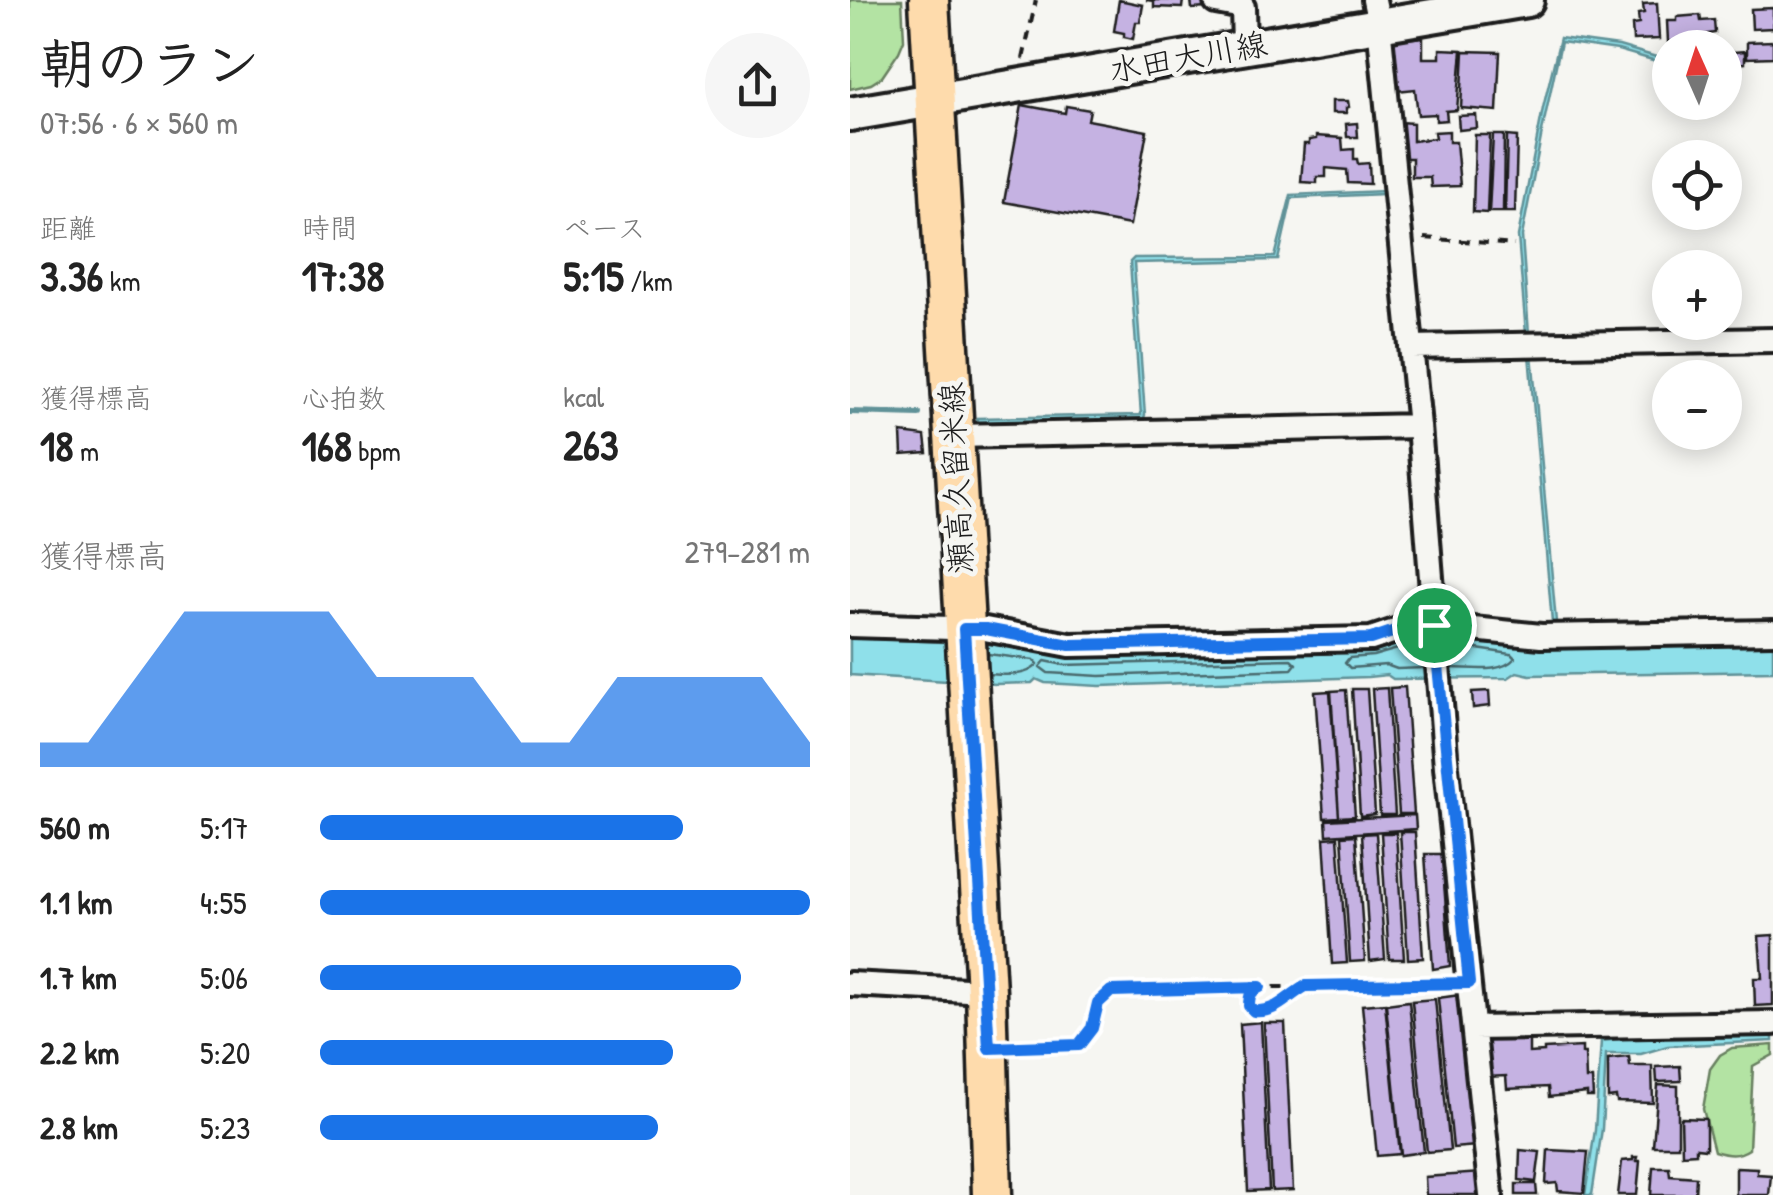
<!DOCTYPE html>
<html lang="ja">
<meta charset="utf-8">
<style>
body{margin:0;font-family:"Patrick Hand","Klee One",sans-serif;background:#f6f6f6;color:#222;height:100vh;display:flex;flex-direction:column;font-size:38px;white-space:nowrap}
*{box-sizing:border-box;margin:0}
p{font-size:32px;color:#767676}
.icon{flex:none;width:55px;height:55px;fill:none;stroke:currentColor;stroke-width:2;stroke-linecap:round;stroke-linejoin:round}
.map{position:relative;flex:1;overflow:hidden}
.sheet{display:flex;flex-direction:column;background:#fff;width:850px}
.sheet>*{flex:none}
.needle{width:65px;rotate:357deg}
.controls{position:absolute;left:802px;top:30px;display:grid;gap:20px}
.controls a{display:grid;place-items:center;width:90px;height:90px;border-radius:50%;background:#fff;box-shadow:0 5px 25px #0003;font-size:50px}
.pin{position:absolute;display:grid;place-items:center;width:85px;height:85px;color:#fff;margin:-42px;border:5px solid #fff;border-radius:50%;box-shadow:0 2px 10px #0007}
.round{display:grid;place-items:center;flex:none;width:105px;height:105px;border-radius:52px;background:#f6f6f6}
.summary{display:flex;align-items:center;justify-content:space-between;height:170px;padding:0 40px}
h1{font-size:55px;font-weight:700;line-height:75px}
.figures{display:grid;grid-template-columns:repeat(3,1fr);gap:15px;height:170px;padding:10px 40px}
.figures div{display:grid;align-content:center}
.figures b{font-size:42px;font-weight:700}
.figures small{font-size:28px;font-weight:400}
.figures p{font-size:28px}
.chart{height:280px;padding:20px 40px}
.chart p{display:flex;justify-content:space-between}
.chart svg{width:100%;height:180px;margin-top:10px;fill:#1a73e8;opacity:.7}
ul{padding:0 40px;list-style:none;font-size:32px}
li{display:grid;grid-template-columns:160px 120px 1fr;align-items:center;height:75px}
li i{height:25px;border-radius:12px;background:#1a73e8}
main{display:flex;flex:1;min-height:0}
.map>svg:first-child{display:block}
.green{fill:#b3e3a3;stroke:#688060;stroke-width:2.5}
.water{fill:#8fe0ea;stroke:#619298;stroke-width:2.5}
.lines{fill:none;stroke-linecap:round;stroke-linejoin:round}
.shore{stroke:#4a6a6e;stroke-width:2.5}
.stream{stroke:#619298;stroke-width:6}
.building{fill:#c5b2e2;stroke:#1c1c1c;stroke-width:2.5}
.minor-casing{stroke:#1c1c1c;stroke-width:30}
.secondary-casing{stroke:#1c1c1c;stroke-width:40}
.primary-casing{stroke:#1c1c1c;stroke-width:45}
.path{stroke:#1c1c1c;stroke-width:4;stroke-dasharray:10 8;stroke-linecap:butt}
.minor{stroke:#f6f6f2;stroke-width:22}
.secondary{stroke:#f6f6f2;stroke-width:32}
.primary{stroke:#fedbac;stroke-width:38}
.route-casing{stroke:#fff;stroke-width:20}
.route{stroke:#1a73e8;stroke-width:12}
.labels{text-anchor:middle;stroke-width:10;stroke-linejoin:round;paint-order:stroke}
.street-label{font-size:32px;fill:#1c1c1c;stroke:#f6f6f2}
</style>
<main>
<section class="sheet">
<div class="summary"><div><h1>朝のラン</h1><p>07:56 · 6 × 560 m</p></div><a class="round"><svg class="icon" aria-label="share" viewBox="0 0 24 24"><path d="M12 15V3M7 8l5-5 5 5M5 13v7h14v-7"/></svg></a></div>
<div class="figures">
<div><p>距離</p><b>3.36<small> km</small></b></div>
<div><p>時間</p><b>17:38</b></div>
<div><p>ペース</p><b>5:15<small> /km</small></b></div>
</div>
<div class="figures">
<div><p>獲得標高</p><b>18<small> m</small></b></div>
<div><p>心拍数</p><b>168<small> bpm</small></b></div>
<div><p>kcal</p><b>263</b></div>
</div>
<div class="chart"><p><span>獲得標高</span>279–281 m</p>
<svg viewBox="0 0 160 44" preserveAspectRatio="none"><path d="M0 44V38L10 38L20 22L30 6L40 6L50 6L60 6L70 22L80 22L90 22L100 38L110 38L120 22L130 22L140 22L150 22L160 38V44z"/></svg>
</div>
<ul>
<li><b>560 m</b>5:17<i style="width:74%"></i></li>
<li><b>1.1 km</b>4:55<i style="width:100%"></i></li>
<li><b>1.7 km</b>5:06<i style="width:86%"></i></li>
<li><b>2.2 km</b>5:20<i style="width:72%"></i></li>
<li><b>2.8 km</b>5:23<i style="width:69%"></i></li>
</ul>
</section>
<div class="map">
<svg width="923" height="1195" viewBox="0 0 923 1195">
<rect width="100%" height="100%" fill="#f6f6f2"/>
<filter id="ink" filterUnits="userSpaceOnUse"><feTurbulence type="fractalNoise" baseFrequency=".01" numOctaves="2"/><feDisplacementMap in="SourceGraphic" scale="20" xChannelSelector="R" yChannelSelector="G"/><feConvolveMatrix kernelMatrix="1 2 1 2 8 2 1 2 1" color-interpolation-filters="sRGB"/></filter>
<g filter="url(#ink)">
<path class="green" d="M 0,0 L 52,0 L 54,40 L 49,52 L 32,77 L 21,84 L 0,89 Z
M 923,1045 L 923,1055 L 903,1066 L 899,1149 C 887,1157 877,1155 864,1151 L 853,1109 L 860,1069 L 870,1055 L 882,1048 Z"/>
<path class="water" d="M 710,38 L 769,46 L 820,61 L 820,65 L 768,50 L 711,42 L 694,122 L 672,236 L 679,334 L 676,334 L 668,236 L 693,108 Z
M 534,191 L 534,194 L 442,198 L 428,260 L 284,263 L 295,415 L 293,420 L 128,423 L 127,418 L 291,415 L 280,262 L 284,258 L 425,257 L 441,195 Z
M 679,354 L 682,354 L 706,622 L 702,622 Z
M 596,634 L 680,647 L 923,641 L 923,671 L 680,675 L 667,672 L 658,678 L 543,679 L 537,675 L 518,677 L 250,686 L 195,683 L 186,679 L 182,683 L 146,684 L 0,675 L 0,638 L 140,644 L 215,654 Z
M 923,1033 L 923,1041 L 818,1046 L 791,1054 L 756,1054 L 752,1129 L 742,1195 L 735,1195 L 745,1130 L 751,1041 L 781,1038 Z"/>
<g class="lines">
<path class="shore" d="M 600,645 L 661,654 L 665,658 C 651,674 623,668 602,668
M 573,646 L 558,646 L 523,656 L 499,658 L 495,663 L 500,668 L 536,665 L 547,669 L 574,668
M 138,654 L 184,660 L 188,664 C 177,677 156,675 139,674
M 441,659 L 446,664 L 442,669 L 250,676 L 198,673 L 190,667 L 195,661 L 214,665 Z"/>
<path class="stream" d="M 0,412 L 69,414"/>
</g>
<path class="building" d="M 269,0 L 293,5 L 290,22 L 286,22 L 283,39 L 274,37 L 274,33 L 264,31 Z
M 296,0 L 333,0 L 332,8 L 304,7 L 304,1 Z
M 341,0 L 357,0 L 357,8 L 342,9 Z
M 807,3 L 809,39 L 783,40 L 782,25 L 789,24 L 788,14 L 794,13 L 793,4 Z
M 923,8 L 923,28 L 902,29 L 901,9 Z
M 850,15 L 851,21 L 864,20 L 865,33 L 836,37 L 835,41 L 818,42 L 817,21 L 827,21 L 827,17 Z
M 573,37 L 573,58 L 590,58 L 590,49 L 612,50 L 607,110 L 596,111 L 597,120 L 586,121 L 586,114 L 568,115 L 565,89 L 546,91 L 542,45 L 545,40 Z
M 923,41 L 923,57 L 897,58 L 897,42 Z
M 614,51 L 650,52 L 647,111 L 611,108 Z
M 895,51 L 895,63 L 885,64 L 884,52 Z
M 482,101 L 498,101 L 499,107 L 496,108 L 496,113 L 482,113 Z
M 172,105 L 215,113 L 216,106 L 240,110 L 238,120 L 297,131 L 280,225 L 154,202 Z
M 626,115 L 627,128 L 609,130 L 608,116 Z
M 549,122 L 563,123 L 563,141 L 585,138 L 584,132 L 599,131 L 599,142 L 606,142 L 610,186 L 581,187 L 580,177 L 562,177 L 562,158 L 551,158 Z
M 507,123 L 508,137 L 497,137 L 496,124 Z
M 625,135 L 640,135 L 637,213 L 623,212 Z
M 643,135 L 654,135 L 653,212 L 639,212 Z
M 466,136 L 492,138 L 493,150 L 504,149 L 504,159 L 507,159 L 508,164 L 519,163 L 520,184 L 498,183 L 497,170 L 476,168 L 476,177 L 467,177 L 467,183 L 451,182 L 454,144 L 459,144 L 459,140 L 466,139 Z
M 657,136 L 667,137 L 665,212 L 655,212 Z
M 51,433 L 75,436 L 77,453 L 52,455 Z
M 555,687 L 564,814 L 549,814 L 540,688 Z
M 537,688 L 545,815 L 530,815 L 522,689 Z
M 502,689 L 517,689 L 525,814 L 510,816 Z
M 496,690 L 505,816 L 489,817 L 481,691 Z
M 480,691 L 489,817 L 474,818 L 465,692 Z
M 639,691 L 640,706 L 623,708 L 622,692 Z
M 565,815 L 566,829 L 477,835 L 476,820 Z
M 550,832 L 565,832 L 573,958 L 558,959 Z
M 526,833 L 535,959 L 520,961 L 512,834 Z
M 531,833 L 546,833 L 554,959 L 539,959 Z
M 506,835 L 515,961 L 500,962 L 492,836 Z
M 488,837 L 497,963 L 482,964 L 474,838 Z
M 575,854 L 592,854 L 600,966 L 583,969 Z
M 923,935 L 923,1005 L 905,1006 L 904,978 L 912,978 L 909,936 Z
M 610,995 L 626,1146 L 603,1148 L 588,998 Z
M 585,999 L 600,1150 L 577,1152 L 562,1001 Z
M 559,1001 L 574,1152 L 551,1155 L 536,1004 Z
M 535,1003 L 550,1154 L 527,1156 L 512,1005 Z
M 411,1022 L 419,1190 L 398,1191 L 390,1024 Z
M 414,1023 L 435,1023 L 443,1190 L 422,1191 Z
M 679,1037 L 679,1053 L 694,1052 L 694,1049 L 732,1047 L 732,1053 L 735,1053 L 736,1079 L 742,1079 L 743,1097 L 737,1097 L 737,1093 L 699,1097 L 698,1087 L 657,1089 L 656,1076 L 636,1077 L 635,1041 Z
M 779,1057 L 780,1066 L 802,1066 L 803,1103 L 767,1102 L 766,1097 L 758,1098 L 758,1059 Z
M 830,1066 L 831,1081 L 807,1082 L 806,1067 Z
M 808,1085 L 828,1086 L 828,1146 L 803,1146 Z
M 831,1118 L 856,1119 L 856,1149 L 846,1148 L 846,1153 L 832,1154 Z
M 670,1150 L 690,1152 L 686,1182 L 669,1180 Z
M 698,1150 L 738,1152 L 734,1193 L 708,1191 L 707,1183 L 696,1184 Z
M 783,1157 L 787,1157 L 786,1161 L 790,1161 L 787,1195 L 768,1195 L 772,1161 L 783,1160 Z
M 803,1167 L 819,1167 L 820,1175 L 846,1177 L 845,1195 L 801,1195 Z
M 886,1167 L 907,1168 L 907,1174 L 921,1175 L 919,1195 L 886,1195 Z
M 631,1173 L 633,1195 L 576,1195 L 575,1177 Z
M 666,1184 L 686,1184 L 687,1195 L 666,1195 Z"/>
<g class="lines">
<g class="minor-casing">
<path id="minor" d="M 524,0 L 529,24 L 569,426 L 596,767 L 641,1195
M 366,2 L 393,7 L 394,47
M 561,347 L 923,340
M 104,436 L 569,426
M 0,625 L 135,629 L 220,645 L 521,639 L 554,628 L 584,625 L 691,636 L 923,632
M 0,984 L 136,991
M 624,1028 L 923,1023"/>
</g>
<g class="secondary-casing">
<path id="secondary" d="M 0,114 L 677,0"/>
</g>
<g class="primary-casing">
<path id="primary" d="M 79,0 L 136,991 L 142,1195"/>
</g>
<path class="path" d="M 173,59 L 186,0
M 574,238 L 664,245
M 408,988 C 400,992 399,997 399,1005 L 404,1011 L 417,1012 L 452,988
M 169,1047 L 229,1045 L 242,1028 L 247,1003 L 261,991 L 596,983"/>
<use href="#minor" class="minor"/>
<use href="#secondary" class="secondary"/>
<use href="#primary" class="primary"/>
</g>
</g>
<g class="lines" filter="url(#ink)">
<g class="route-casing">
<path id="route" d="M 584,625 L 619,983 L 456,986 C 437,996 427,1013 404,1011 L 399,1006 C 399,995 401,991 410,987 L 261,991 L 248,1003 L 242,1028 L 229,1045 L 139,1048 L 114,629 L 136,629 L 220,645 L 521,639 L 554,628 Z"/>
</g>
<use href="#route" class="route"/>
</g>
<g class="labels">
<g class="street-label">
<text transform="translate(338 57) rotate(-10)" y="11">水田大川線</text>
<text transform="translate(106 478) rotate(-93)" y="11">瀬高久留米線</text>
</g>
</g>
</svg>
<div class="controls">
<a><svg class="needle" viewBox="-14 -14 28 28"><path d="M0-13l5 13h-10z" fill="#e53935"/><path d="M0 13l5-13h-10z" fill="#767676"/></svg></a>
<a><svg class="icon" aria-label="locate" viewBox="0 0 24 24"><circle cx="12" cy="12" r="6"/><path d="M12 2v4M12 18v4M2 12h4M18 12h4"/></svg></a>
<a>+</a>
<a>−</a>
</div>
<div class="pin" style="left:584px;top:625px;background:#1e9e55"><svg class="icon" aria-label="arrive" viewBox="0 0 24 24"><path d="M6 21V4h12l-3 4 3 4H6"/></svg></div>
</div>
</main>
